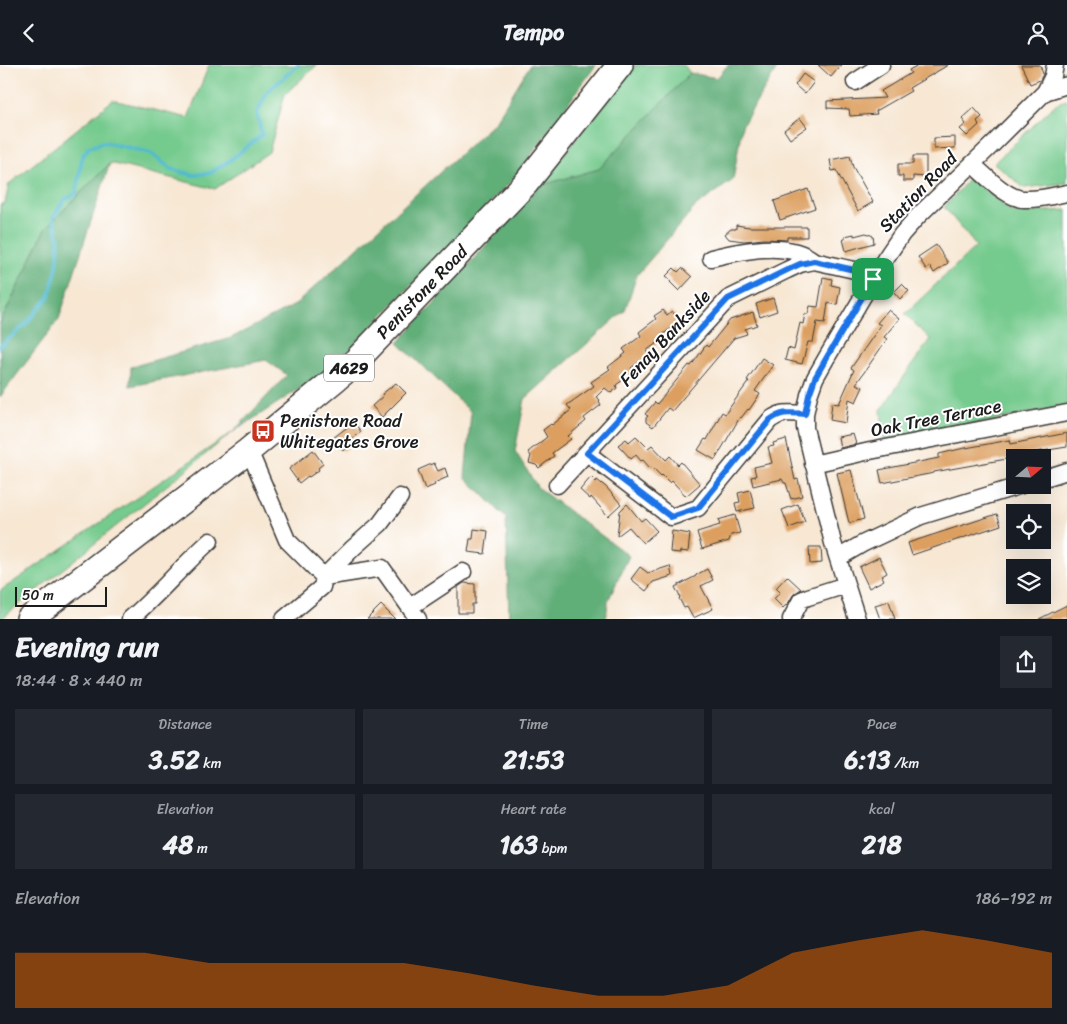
<!DOCTYPE html>
<meta charset="utf-8">
<style>
body{margin:0;font-family:Sriracha,sans-serif;background:#242831;color:#f1f3f6;height:100vh;display:flex;flex-direction:column;font-size:19px;white-space:nowrap}
*{box-sizing:border-box;margin:0}
p{font-size:16px;color:#9ea1a6}
.icon{flex:none;width:28px;height:28px;fill:none;stroke:currentColor;stroke-width:2;stroke-linecap:round;stroke-linejoin:round}
.map{position:relative;height:554px;overflow:hidden}
.sheet{display:flex;flex-direction:column;background:#171b24;flex:1}
.sheet>*{flex:none}
.needle{width:32px;rotate:71deg}
.tools{position:absolute;left:1006px;top:384px;display:grid;gap:10px}
.tools a{display:grid;place-items:center;width:45px;height:45px;border-radius:0px;background:#171b24;box-shadow:0 5px 20px #0002;font-size:25px}
.scale{position:absolute;left:15px;bottom:12px;width:92px;box-sizing:border-box;padding-left:5px;border:2px solid #1c1c1c;border-top:0;font-size:14px;line-height:18px;white-space:nowrap;color:#1c1c1c;-webkit-text-stroke:4px #fff;paint-order:stroke}
.pin{position:absolute;display:grid;place-items:center;width:42px;height:42px;color:#fff;margin:-21px;border-radius:10px;box-shadow:0 2px 8px #0006}
.round{display:grid;place-items:center;flex:none;width:52px;height:52px;border-radius:0px;background:#242831}
.overview{display:flex;align-items:center;justify-content:space-between;height:85px;padding:0 15px}
h1{font-size:28px;font-weight:700;line-height:38px}
.metrics{display:grid;grid-template-columns:repeat(3,1fr);gap:8px;height:85px;padding:5px 15px}
.metrics div{display:grid;align-content:center;border-radius:0px;background:#242831;text-align:center}
.metrics b{font-size:25px;font-weight:700}
.metrics small{font-size:14px;font-weight:400}
.metrics p{font-size:14px}
.chart{height:140px;padding:10px 15px}
.chart p{display:flex;justify-content:space-between}
.chart svg{width:100%;height:90px;margin-top:5px;fill:#b45309;opacity:.7}
header{display:flex;justify-content:space-between;align-items:center;height:65px;padding:0 15px;background:#171b24;font-size:22px;font-weight:700}
.map>svg:first-child{display:block}
.green{fill:#75ca8d;stroke:#487354}
.forest{fill:#60ae78;stroke:#3e654a}
.lines{fill:none;stroke-linecap:round;stroke-linejoin:round}
.stream{stroke:#51bace;stroke-width:4}
.building{fill:#dc9f5e}
.minor-casing{stroke:#3d3a37;stroke-width:19}
.highway-casing{stroke:#3d3a37;stroke-width:28}
.minor{stroke:#fff;stroke-width:16}
.highway{stroke:#fff;stroke-width:25}
.route-casing{stroke:#fff;stroke-width:10}
.route{stroke:#1a73e8;stroke-width:6}
.labels{text-anchor:middle;stroke-width:4;stroke-linejoin:round;paint-order:stroke}
.shield{fill:#fff;stroke:#606060;stroke-width:1}
.shield-label{font-size:16px;font-weight:bold;fill:#1c1c1c}
.street-label{font-size:18px;fill:#1c1c1c;stroke:#fff}
.poi-label{font-size:18px;fill:#1c1c1c;stroke:#fff;text-anchor:start}
</style>
<header><svg class="icon" aria-label="back" viewBox="0 0 24 24"><path d="M15 5l-7 7 7 7"/></svg>Tempo<svg class="icon" aria-label="person" viewBox="0 0 24 24"><circle cx="12" cy="8" r="4"/><path d="M4 21q1-7 8-7t8 7"/></svg></header>
<div class="map">
<svg width="1067" height="554" viewBox="0 0 1067 554">
<rect width="100%" height="100%" fill="#fff"/>
<filter id="ink" filterUnits="userSpaceOnUse"><feTurbulence type="fractalNoise" baseFrequency=".02" numOctaves="2"/><feDisplacementMap in="SourceGraphic" scale="10" xChannelSelector="R" yChannelSelector="G"/><feConvolveMatrix kernelMatrix="1 2 1 2 8 2 1 2 1" color-interpolation-filters="sRGB"/></filter>
<filter id="wash" filterUnits="userSpaceOnUse"><feTurbulence type="fractalNoise" baseFrequency=".0096" numOctaves="4" result="noise"/><feDisplacementMap in="SourceGraphic" scale="20" xChannelSelector="R" yChannelSelector="G"/><feGaussianBlur stdDeviation="1.12" result="paint"/><feColorMatrix in="noise" values="0 0 0 0 0 0 0 0 0 0 0 0 0 0 0 0 0 1.4 0 .05"/><feComposite in="paint" operator="in"/></filter>
<g filter="url(#wash)">
<rect width="100%" height="100%" fill="#f7e7d3"/>
<path class="green" d="M 209,0 L 317,0 L 285,29 L 269,87 L 215,124 L 110,98 L 45,164 L 0,259 L 0,140 L 5,138 L 9,119 L 113,35 L 188,53 Z
M 635,0 L 684,0 L 690,8 L 599,104 L 539,121 Z
M 1067,35 L 1067,118 L 1024,123 L 994,98 L 1057,38 Z
M 970,113 L 1013,148 L 1067,145 L 1067,341 L 884,377 L 881,345 L 930,274 L 905,249 L 976,181 L 944,142 Z
M 233,367 L 1,554 L 0,554 L 0,526 Z"/>
<path class="forest" d="M 530,0 L 596,0 L 516,111 L 333,302 L 233,367 L 287,310 L 266,295 L 130,321 L 131,302 L 231,273 L 295,240 L 495,57 Z
M 728,0 L 779,0 L 742,61 L 733,115 L 695,142 L 637,210 L 625,245 L 525,334 L 515,386 L 538,423 L 629,491 L 608,536 L 606,554 L 509,554 L 506,453 L 465,412 L 471,347 L 398,278 L 539,121 L 599,104 L 690,8 L 717,13 Z
M 110,98 L 59,254 L 0,332 L 0,259 L 45,164 Z"/>
<g class="lines">
<path class="stream" d="M 0,281 L 24,261 L 49,232 L 57,202 L 59,175 L 53,153 L 64,135 L 76,129 L 80,105 L 82,92 L 89,82 L 104,77 L 151,88 L 171,104 L 193,110 L 210,108 L 229,96 L 262,70 L 257,48 L 267,27 L 298,0"/>
</g>
<g id="blocks">
<path class="building" d="M 818,0 L 841,0 L 831,12 Z
M 918,0 L 948,0 L 909,23 L 911,26 L 876,46 L 877,49 L 850,51 L 849,44 L 827,43 L 827,36 L 885,33 L 881,26 L 911,8 L 909,5 Z
M 1021,0 L 1040,0 L 1043,9 L 1040,15 L 1030,19 Z
M 803,9 L 814,17 L 805,29 L 795,20 Z
M 974,43 L 982,52 L 977,56 L 979,60 L 967,71 L 960,64 L 966,59 L 962,54 Z
M 800,53 L 807,62 L 790,74 L 784,65 Z
M 955,72 L 955,83 L 934,84 L 934,73 Z
M 850,91 L 853,102 L 873,137 L 858,146 L 836,105 L 832,106 L 830,95 Z
M 913,91 L 926,91 L 926,112 L 913,111 L 913,116 L 903,116 L 903,111 L 898,111 L 898,99 L 913,99 Z
M 808,124 L 815,143 L 780,155 L 774,136 Z
M 736,160 L 749,162 L 807,162 L 807,172 L 787,172 L 787,175 L 764,174 L 744,176 L 729,174 L 725,169 L 731,164 L 736,164 Z
M 866,168 L 873,171 L 874,178 L 846,186 L 843,174 L 845,174 L 845,171 L 854,169 L 854,171 Z
M 936,180 L 948,198 L 934,208 L 930,201 L 926,204 L 918,192 Z
M 674,203 L 678,207 L 682,203 L 692,212 L 679,226 L 670,217 L 671,215 L 666,211 Z
M 823,212 L 832,214 L 831,220 L 840,222 L 837,240 L 828,238 L 825,258 L 817,257 L 813,277 L 808,277 L 802,299 L 785,295 L 788,283 L 794,285 L 800,258 L 803,259 L 805,249 L 808,249 L 810,241 L 818,242 Z
M 902,219 L 909,226 L 900,234 L 894,227 Z
M 773,233 L 777,246 L 760,252 L 756,239 Z
M 663,245 L 667,250 L 672,246 L 680,257 L 662,270 L 664,273 L 646,286 L 649,290 L 631,303 L 634,307 L 616,320 L 617,323 L 611,328 L 605,323 L 596,332 L 600,335 L 599,336 L 601,340 L 584,353 L 586,356 L 568,371 L 571,374 L 552,388 L 554,391 L 539,403 L 536,400 L 529,398 L 531,391 L 528,387 L 547,372 L 543,365 L 551,359 L 552,360 L 571,345 L 567,340 L 594,321 L 591,317 L 610,304 L 608,302 L 626,288 L 623,284 L 641,271 L 639,267 L 656,254 L 654,251 Z
M 888,245 L 899,254 L 884,272 L 887,274 L 856,319 L 863,322 L 856,337 L 849,334 L 846,358 L 830,355 L 832,338 L 839,339 L 854,305 L 851,303 L 881,260 L 877,258 Z
M 753,247 L 757,260 L 745,264 L 747,269 L 734,273 L 672,346 L 668,343 L 653,362 L 646,357 L 646,353 L 648,351 L 645,349 L 655,337 L 657,339 L 689,300 L 691,301 L 706,280 L 708,282 L 730,255 Z
M 762,293 L 773,300 L 755,326 L 760,329 L 749,345 L 748,344 L 741,353 L 740,352 L 715,395 L 698,385 L 705,374 L 707,375 L 722,347 L 725,349 L 749,316 L 747,315 Z
M 396,318 L 406,328 L 382,352 L 372,341 L 383,331 L 382,329 Z
M 354,357 L 361,367 L 352,373 L 355,378 L 343,386 L 333,373 Z
M 1067,368 L 1067,382 L 1029,388 L 1029,390 L 934,407 L 934,408 L 882,418 L 879,405 L 939,393 L 939,389 L 960,384 L 1010,375 L 1011,379 Z
M 853,369 L 856,379 L 840,383 L 838,372 Z
M 636,371 L 648,383 L 652,380 L 666,395 L 670,391 L 678,400 L 681,397 L 700,419 L 686,431 L 672,416 L 670,418 L 662,410 L 661,411 L 652,402 L 650,403 L 643,395 L 641,396 L 636,390 L 631,394 L 618,380 L 626,374 L 629,377 Z
M 786,374 L 795,415 L 798,414 L 802,431 L 791,434 L 786,418 L 784,418 L 782,414 L 753,421 L 751,412 L 756,411 L 754,402 L 772,398 L 768,382 L 774,381 L 773,378 Z
M 313,385 L 323,399 L 318,403 L 319,405 L 309,412 L 308,411 L 299,418 L 289,404 Z
M 434,398 L 438,406 L 445,403 L 448,412 L 434,418 L 435,420 L 425,424 L 418,405 Z
M 851,405 L 864,454 L 849,458 L 837,408 Z
M 591,412 L 596,417 L 597,415 L 606,422 L 621,439 L 608,451 L 591,432 L 590,434 L 580,425 Z
M 750,425 L 755,443 L 737,447 L 735,438 L 740,437 L 738,428 Z
M 627,439 L 641,456 L 645,453 L 657,466 L 643,478 L 629,462 L 617,471 L 620,446 Z
M 798,439 L 805,457 L 789,463 L 782,445 Z
M 997,449 L 1001,460 L 912,490 L 908,478 Z
M 735,450 L 740,468 L 731,470 L 729,476 L 702,484 L 697,467 L 720,460 L 718,455 Z
M 474,464 L 488,466 L 485,489 L 468,487 L 470,474 L 473,474 Z
M 672,466 L 690,469 L 688,487 L 680,486 L 680,488 L 670,487 Z
M 809,482 L 821,482 L 822,498 L 810,499 Z
M 879,492 L 887,508 L 882,511 L 884,515 L 869,523 L 859,502 Z
M 670,501 L 672,511 L 653,517 L 646,526 L 631,514 L 640,502 L 648,508 Z
M 707,504 L 713,515 L 701,521 L 713,544 L 693,553 L 687,542 L 684,543 L 679,533 L 680,532 L 675,522 L 696,511 L 696,510 Z
M 787,511 L 801,524 L 793,530 L 789,537 L 783,543 L 774,534 L 780,527 L 776,523 Z
M 464,518 L 475,519 L 475,539 L 472,539 L 472,548 L 458,548 L 458,522 Z
M 889,536 L 895,554 L 880,554 L 875,540 Z
M 381,540 L 395,554 L 367,554 Z
M 1067,540 L 1067,554 L 1039,554 Z"/>
</g>
</g>
<g filter="url(#ink)">
<use href="#blocks" fill-opacity="0" stroke="#3d3a37" stroke-width="1"/>
<g class="lines">
<g class="minor-casing">
<path id="minor" d="M 855,17 L 881,0
M 1045,27 L 1067,20
M 972,99 C 985,110 1007,134 1024,134 C 1038,135 1053,131 1067,128
M 711,193 C 740,186 788,175 814,196
M 248,386 L 254,397 L 287,475 L 324,512 L 322,522 L 284,554
M 587,388 L 671,452 L 698,443 L 770,355 C 782,346 790,348 805,349
M 813,399 L 870,386 L 1067,348
M 1042,414 L 1067,406
M 557,420 L 728,234 L 787,205 L 800,199 L 814,196 L 859,206 L 873,214
M 838,493 L 862,479 L 921,451 L 1022,420
M 324,512 L 382,503 L 418,554
M 324,512 L 353,483 L 380,459 L 400,432
M 410,542 L 463,507
M 130,554 C 158,530 182,501 210,476
M 791,554 L 801,535 L 808,532 L 846,520
M 857,554 L 833,478 L 805,363 L 805,349 L 809,330 L 815,313 L 827,292 L 885,194 L 902,169 L 918,151 L 994,78 L 1045,27 L 1053,11 L 1055,0"/>
</g>
<g class="highway-casing">
<path id="highway" d="M 29,554 L 248,386 L 350,302 L 526,118 L 620,0"/>
</g>
<use href="#minor" class="minor"/>
<use href="#highway" class="highway"/>
</g>
</g>
<g class="lines" filter="url(#ink)">
<g class="route-casing">
<path id="route" d="M 814,196 L 859,206 L 873,214 L 827,292 L 815,313 L 809,330 L 805,349 C 790,348 782,346 770,355 L 698,443 L 671,452 L 587,388 L 728,234 L 787,205 L 800,199 Z"/>
</g>
<use href="#route" class="route"/>
</g>
<defs>
<g id="bus-square" transform="scale(1.25)"><rect x="-9" y="-9" width="18" height="18" rx="4" fill="#c8321e" stroke="#fff"/><path d="M-5-6H5V4H4V6H2V4H-2V6H-4V4H-5ZM-3.5-4V0h7V-4ZM-3.5 1.2v1.5H-2V1.2ZM2 1.2v1.5H3.5V1.2Z" fill="#fff"/></g>
</defs>
<g fill-rule="evenodd">
<use href="#bus-square" x="263" y="366"/>
</g>
<g class="labels">
<rect class="shield" x="324" y="289.5" width="50" height="27" rx="4"/>
<g class="shield-label">
<text x="349" y="309">A629</text>
</g>
<g class="street-label">
<text transform="translate(918 127) rotate(-46)" y="6">Station Road</text>
<text transform="translate(422 227) rotate(-46)" y="6">Penistone Road</text>
<text transform="translate(665 273) rotate(-47)" y="6">Fenay Bankside</text>
<text transform="translate(936 353) rotate(-11)" y="6">Oak Tree Terrace</text>
</g>
<g class="poi-label">
<text x="280" y="362">Penistone Road<tspan x="280" dy="21">Whitegates Grove</tspan></text>
</g>
</g>
</svg>
<div class="tools">
<a><svg class="needle" viewBox="-14 -14 28 28"><path d="M0-13l5 13h-10z" fill="#e53935"/><path d="M0 13l5-13h-10z" fill="#9ea1a6"/></svg></a>
<a><svg class="icon" aria-label="locate" viewBox="0 0 24 24"><circle cx="12" cy="12" r="6"/><path d="M12 2v4M12 18v4M2 12h4M18 12h4"/></svg></a>
<a><svg class="icon" aria-label="layers" viewBox="0 0 24 24"><path d="M12 4l9 5-9 5-9-5zM3 14l9 5 9-5"/></svg></a>
</div>
<div class="scale">50 m</div>
<div class="pin" style="left:873px;top:214px;background:#1e9e55"><svg class="icon" aria-label="arrive" viewBox="0 0 24 24"><path d="M6 21V4h12l-3 4 3 4H6"/></svg></div>
</div>
<section class="sheet">
<div class="overview"><div><h1>Evening run</h1><p>18:44 · 8 × 440 m</p></div><a class="round"><svg class="icon" aria-label="share" viewBox="0 0 24 24"><path d="M12 15V3M7 8l5-5 5 5M5 13v7h14v-7"/></svg></a></div>
<div class="metrics">
<div><p>Distance</p><b>3.52<small> km</small></b></div>
<div><p>Time</p><b>21:53</b></div>
<div><p>Pace</p><b>6:13<small> /km</small></b></div>
</div>
<div class="metrics">
<div><p>Elevation</p><b>48<small> m</small></b></div>
<div><p>Heart rate</p><b>163<small> bpm</small></b></div>
<div><p>kcal</p><b>218</b></div>
</div>
<div class="chart"><p><span>Elevation</span>186–192 m</p>
<svg viewBox="0 0 160 44" preserveAspectRatio="none"><path d="M0 44V17L10 17L20 17L30 22L40 22L50 22L60 22L70 27L80 33L90 38L100 38L110 33L120 17L130 11L140 6L150 11L160 17V44z"/></svg>
</div>
</section>
